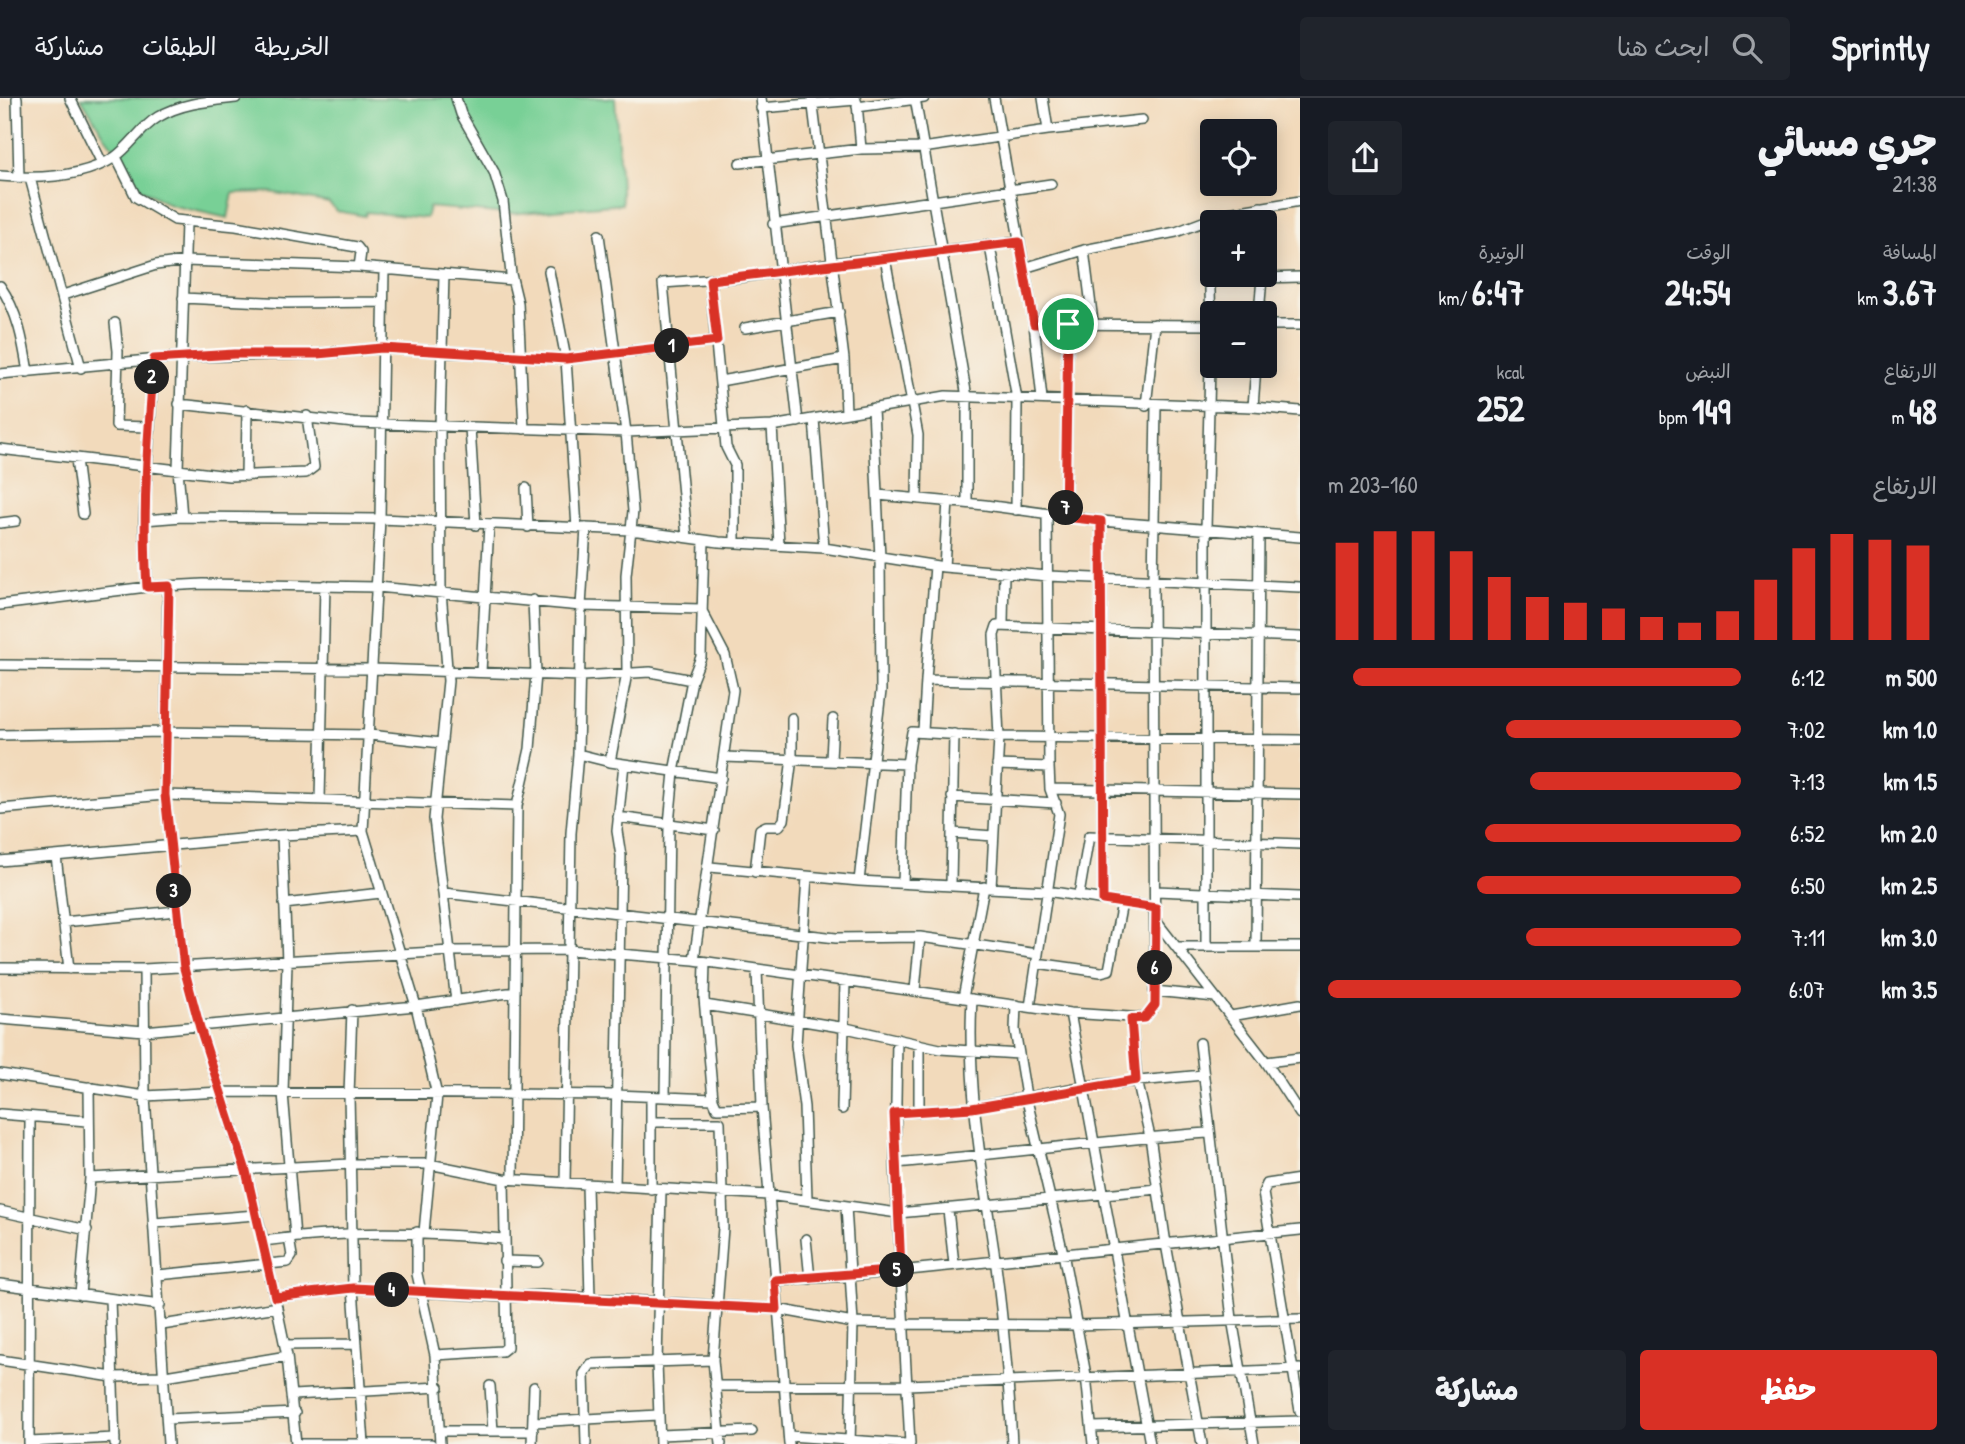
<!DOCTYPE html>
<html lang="ar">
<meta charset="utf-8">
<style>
body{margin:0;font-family:"Patrick Hand","Playpen Sans Arabic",sans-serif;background:#20242c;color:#f1f3f6;direction:rtl;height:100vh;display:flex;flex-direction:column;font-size:26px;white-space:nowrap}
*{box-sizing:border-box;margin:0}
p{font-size:23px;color:#9ea1a6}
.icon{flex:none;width:38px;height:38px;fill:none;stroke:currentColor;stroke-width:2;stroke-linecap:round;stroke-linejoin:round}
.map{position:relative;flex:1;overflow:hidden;direction:ltr}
.details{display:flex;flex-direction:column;background:#171b24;width:665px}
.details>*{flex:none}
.tools{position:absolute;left:1200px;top:21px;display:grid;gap:14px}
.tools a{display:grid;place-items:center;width:77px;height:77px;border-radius:7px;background:#171b24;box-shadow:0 4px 18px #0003;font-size:35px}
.pin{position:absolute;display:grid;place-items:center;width:60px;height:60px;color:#fff;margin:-30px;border:4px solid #fff;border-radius:50%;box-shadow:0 2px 7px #0007}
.km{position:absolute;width:35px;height:35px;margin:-18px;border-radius:50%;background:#222;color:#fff;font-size:19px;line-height:35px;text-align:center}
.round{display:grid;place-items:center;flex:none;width:74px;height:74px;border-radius:7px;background:#20242c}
.summary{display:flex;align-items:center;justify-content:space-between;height:119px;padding:0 28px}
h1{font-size:38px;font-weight:800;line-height:52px}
.metrics{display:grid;grid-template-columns:repeat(3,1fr);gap:10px;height:119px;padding:7px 28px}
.metrics div{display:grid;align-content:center}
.metrics b{font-size:35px;font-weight:800}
.metrics small{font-size:19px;font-weight:400}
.metrics p{font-size:19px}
.chart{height:196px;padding:14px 28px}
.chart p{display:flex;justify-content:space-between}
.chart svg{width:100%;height:126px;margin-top:7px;stroke:#d93025;stroke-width:6}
.cta{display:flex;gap:14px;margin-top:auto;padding:14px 28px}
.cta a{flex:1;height:80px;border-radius:7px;background:#d93025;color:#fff;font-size:28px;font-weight:800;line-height:80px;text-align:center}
.cta a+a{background:#20242c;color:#f1f3f6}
ul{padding:0 28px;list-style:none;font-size:23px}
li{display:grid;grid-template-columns:112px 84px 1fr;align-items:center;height:52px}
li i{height:18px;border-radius:9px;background:#d93025}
header{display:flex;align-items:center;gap:42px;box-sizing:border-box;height:98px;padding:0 35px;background:#171b24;border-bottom:2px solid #363941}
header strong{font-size:33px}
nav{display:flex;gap:38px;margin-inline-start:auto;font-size:24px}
.search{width:490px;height:63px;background:#20242c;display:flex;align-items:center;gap:18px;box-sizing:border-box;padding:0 24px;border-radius:7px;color:#9ea1a6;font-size:26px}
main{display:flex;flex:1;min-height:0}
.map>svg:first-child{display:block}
.green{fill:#78d096;stroke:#4c8665;stroke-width:2}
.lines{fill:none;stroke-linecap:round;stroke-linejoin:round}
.minor-casing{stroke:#3f5548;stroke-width:12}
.minor{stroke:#fff;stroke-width:9}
.route-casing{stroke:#fff;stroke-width:14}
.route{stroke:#d93025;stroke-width:9}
</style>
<header>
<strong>Sprintly</strong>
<div class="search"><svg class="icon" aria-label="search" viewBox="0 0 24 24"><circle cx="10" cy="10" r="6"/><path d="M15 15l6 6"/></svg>ابحث هنا</div>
<nav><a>الخريطة</a><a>الطبقات</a><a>مشاركة</a></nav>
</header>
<main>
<section class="details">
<div class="summary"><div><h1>جري مسائي</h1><p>21:38</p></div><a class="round"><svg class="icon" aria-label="share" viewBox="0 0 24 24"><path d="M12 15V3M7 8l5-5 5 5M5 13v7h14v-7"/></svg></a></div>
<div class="metrics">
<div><p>المسافة</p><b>3.67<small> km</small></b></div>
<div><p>الوقت</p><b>24:54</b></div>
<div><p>الوتيرة</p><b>6:47<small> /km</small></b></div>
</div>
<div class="metrics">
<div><p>الارتفاع</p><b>48<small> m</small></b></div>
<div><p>النبض</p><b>149<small> bpm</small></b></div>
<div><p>kcal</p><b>252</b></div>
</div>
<div class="chart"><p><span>الارتفاع</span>160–203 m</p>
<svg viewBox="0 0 160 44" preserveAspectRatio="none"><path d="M5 44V10M15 44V6M25 44V6M35 44V13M45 44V22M55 44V29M65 44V31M75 44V33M85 44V36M95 44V38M105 44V34M115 44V23M125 44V12M135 44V7M145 44V9M155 44V11"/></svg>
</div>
<ul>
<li><b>500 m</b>6:12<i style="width:94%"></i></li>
<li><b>1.0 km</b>7:02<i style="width:57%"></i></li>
<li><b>1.5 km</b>7:13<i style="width:51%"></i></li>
<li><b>2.0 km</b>6:52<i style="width:62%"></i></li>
<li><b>2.5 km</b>6:50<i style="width:64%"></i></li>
<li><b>3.0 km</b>7:11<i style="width:52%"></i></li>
<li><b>3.5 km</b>6:07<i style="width:100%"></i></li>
</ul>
<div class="cta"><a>حفظ</a><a>مشاركة</a></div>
</section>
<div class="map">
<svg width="1300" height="1346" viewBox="0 0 1300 1346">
<rect width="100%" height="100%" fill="#f7f3e8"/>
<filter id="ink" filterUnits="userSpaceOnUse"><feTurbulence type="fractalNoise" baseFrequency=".0143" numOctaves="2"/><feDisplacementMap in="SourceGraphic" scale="14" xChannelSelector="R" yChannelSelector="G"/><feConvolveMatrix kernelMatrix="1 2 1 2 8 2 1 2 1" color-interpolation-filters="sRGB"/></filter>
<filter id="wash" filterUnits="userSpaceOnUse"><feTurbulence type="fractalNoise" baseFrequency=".00686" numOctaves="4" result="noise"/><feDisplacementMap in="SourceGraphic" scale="28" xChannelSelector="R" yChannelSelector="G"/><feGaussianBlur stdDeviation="1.57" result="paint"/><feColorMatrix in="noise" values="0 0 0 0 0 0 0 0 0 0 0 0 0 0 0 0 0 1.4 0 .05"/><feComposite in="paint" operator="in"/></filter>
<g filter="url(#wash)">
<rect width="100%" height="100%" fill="#f2dabb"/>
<path class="green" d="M 81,0 L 615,0 L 622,106 L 509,116 L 429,109 L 426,120 L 366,114 L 365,118 L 337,113 L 329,105 L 270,94 L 233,95 L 228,120 L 170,107 L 141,91 L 131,72 L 104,37 Z"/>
</g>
<g filter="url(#ink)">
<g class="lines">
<g class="minor-casing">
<path id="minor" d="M 17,0 L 19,80
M 70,0 L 102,65
M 456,0 L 461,16 L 494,74 L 503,103 L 511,176 L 518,205 L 524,331
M 761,0 L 798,324
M 812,0 L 844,261
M 915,0 L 967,299 L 967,405
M 994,0 L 1034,226 L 1042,301
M 1043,0 L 1048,32 L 1142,22
M 857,5 L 861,51
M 857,9 L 924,0
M 761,10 L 856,2
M 116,59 L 136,99 L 175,122 L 236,128 L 357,149 L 361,154 L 359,169
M 740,65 L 861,51 L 922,50 L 1048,32
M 0,78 C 36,81 83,80 115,59 C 131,48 141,29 158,19 C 181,5 209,3 236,0
M 30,80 L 81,270
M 1260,109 L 1260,124
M 773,126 L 1051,86
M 599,137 L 626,334 L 633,413 L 626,477 L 627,575 L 610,664 L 624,666 L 617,733 L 621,758 L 615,1089
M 990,148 L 1017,301 L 1016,412
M 1084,152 L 1093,224
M 885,160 L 918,337 L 917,400
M 1024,170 L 1084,152 L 1176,134 L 1208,122
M 384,171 L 380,421 L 363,733 L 416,908 L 437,997 L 424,1134
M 549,173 L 566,261 L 577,430
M 444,176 L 440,328 L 441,493 L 448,583 L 434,721 L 456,903
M 710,182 L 726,349 L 735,367 L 735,444
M 0,188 C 18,214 23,243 28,274
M 63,197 L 156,167 L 185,163 L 359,169 L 512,182
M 183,200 L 286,205 L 382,204
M 1259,215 L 1262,180 L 1300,179
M 115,225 L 118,253 L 116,328 L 148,329
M 1034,226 L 1213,227
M 1265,227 L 1300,227
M 745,230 L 839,214
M 0,276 L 180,259 L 317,256 L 382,250 L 566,261 L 717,243
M 720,283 L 844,261 L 846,315
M 179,306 L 354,325 L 626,334 L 772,328 L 946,298 L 1253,309 L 1300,313
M 1146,308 L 1155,226
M 1253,309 L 1256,268
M 814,321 L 824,450
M 772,328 L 779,446
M 470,329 L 476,427
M 0,351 L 229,378 L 306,375 L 314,369 L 307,318
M 76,361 L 83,416
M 246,378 L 247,312
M 526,390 L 528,429
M 878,397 L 985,407 L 1101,423 L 1300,439
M 182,419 L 178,371 L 186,125
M 1065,419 L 1068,226
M 144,422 L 182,419 L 380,421 L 631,432 L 719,444 L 824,450 L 944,469 L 1048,478 L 1300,489
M 1101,423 L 1103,802
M 0,425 L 16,423
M 687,439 L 663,185 L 744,179 L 832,165 L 1019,144
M 944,469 L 948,403
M 168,488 L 165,697 L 184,870 L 200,930 L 246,1073 L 263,1143 L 287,1258 L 296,1346
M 147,489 L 144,422 L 154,261
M 0,507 L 147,489 L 203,486 L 377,489 L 581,508 L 701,511 L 725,557 L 733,592 L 694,862
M 1003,526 L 1004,474
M 0,567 L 373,571 L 582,578 L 650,574 L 692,582 L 701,559 L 704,442
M 481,574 L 489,427
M 926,582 L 935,468
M 923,633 L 926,582 L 1300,590
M 0,637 L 164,634 L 370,637 L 441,645
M 578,656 L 610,664
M 724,659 L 907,666
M 831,661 L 833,621
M 624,666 L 721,680
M 997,667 L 1049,669
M 1050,691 L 1300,696
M 952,699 L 1056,705
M 320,701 L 325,487
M 0,711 L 165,697 L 517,708
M 618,719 L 714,732
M 953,735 L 993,738
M 282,737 L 287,864 L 283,995 L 295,1139
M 56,758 L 69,871
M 0,763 L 282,737 L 363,733
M 710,769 L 859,783 L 1047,793 L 1156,810
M 755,774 L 760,731 L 766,728 L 779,728 L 784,722 L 792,660 L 792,620
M 859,783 L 881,593 L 880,460 L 873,310
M 903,785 L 907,666 L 912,634 L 999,639 L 1300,642
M 951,786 L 954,636
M 991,790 L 999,639 L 994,537 L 997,528 L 1300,539
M 1156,793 L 1300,799
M 444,795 L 836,840 L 920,839 L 1038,856
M 1079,797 L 1089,738 L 1300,746
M 284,806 L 381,795
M 1156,823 L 1266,964 L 1300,1016
M 63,824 L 177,813
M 1206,848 L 1206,431 L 1211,227 L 1208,122 L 1228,115 L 1300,103
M 1256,848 L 1259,436
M 1177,849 L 1300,849
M 705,864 L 704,900 L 713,1001
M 1037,865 L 1101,874 L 1109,872 L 1122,805
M 0,870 L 144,871 L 451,853 L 569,852 L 694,862 L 1070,915 L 1145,920 L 1155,907 L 1153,483 L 1156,308
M 144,871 L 145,998 L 168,1346
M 757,871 L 762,1009 L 789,1346
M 915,892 L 920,839
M 1154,893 L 1215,899
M 963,900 L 984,789
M 972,901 C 967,989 982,1073 995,1160 C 1003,1222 1009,1284 1012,1346
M 705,907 L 846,930 L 940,951 L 1019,956
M 1016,907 L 1015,932 L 1026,998 L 1063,1155 L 1086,1277 L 1093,1346
M 1030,909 L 1059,716 L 1050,691 L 1049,669 L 1047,417
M 352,912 L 349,997 L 353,1190 L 364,1346
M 1070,915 L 1150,1346
M 1231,918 L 1300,906
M 0,921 L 144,933 L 416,908 L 515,894
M 1131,921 L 1137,982 L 1150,1039 L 1166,1146 L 1202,1346
M 897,941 L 895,1065 C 999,1057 1103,1042 1208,1035
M 1200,945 L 1232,1221 L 1254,1346
M 1266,964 L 1300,960
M 0,976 L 145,998 L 222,994 L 616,997 L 713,1001 L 717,1010 L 762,1009
M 665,999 L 669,726 L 674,674 L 692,582
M 842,1011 L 845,883
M 919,1014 L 919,946
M 894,1015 L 972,1010 L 1085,988 L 1203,977
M 0,1016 L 87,1023
M 651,1024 L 720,1024 L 723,1130 L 713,1262 L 721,1346
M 895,1065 L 910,1346
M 90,1080 L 350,1066 L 429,1066 L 504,1081 L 768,1097 L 898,1115 L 1158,1091
M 513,1081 L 517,708 L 530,651 L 536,576 L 533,502
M 1300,1081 L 1267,1086 L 1263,1095 L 1300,1313
M 565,1085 L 571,735 L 578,656 L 581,508 L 586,430
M 587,1087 L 590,1200
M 651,1091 L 651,999
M 807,1101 L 804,1009 L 796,947 L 807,779
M 846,1108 L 853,1225 L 850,1346
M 948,1112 L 954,1166
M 0,1113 L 87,1132
M 154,1125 L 256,1117
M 417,1134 L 417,1176 L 435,1257 L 440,1346
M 806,1141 L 810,1181
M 263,1143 C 344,1132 423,1134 504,1141
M 504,1163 L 538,1164
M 158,1177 L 288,1164 L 292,1158 L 289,1140
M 775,1182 L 850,1178 L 1300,1132
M 0,1186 L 160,1207
M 80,1197 L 90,1080 L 89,989
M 275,1199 L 353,1190 L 506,1199 L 541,1197 L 777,1211 L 853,1225 L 902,1226 L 1076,1227 L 1300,1221
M 110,1201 L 115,1346
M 162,1227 L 277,1209
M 285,1247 L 355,1246
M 435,1257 L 502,1253 L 507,1249 L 504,1081
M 0,1262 L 113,1279 L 165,1278 L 287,1258
M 490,1288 L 493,1333
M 715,1288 L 907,1287 L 1300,1271
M 293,1297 L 439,1289
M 167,1321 L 295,1315
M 534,1324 L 658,1317
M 1093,1329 L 1300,1323
M 441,1333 L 533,1333
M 660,1337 L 752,1333
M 789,1338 L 906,1346
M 29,1344 L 115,1340
M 29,1346 L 30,1020
M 299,1346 L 431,1346
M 532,1346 L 534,1289
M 586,1346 L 584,1276 L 591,1266 L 713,1262
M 660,1346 L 657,1265 L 661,1092"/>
</g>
<use href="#minor" class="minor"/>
</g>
</g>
<g class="lines" filter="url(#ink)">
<g class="route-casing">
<path id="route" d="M 1019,144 L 1034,226 L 1068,226 L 1065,419 L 1101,423 L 1103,802 L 1156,810 L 1155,907 L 1145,920 L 1131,921 L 1136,982 L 972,1010 L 894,1015 L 901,1172 L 775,1182 L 777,1211 L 353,1190 L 275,1199 L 246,1073 L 200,930 L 184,870 L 165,697 L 169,488 L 147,489 C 142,413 148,337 154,261 L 234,256 L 317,256 L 382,250 L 566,261 L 717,243 L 710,182 Z"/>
</g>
<use href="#route" class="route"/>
</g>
</svg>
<div class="tools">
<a><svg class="icon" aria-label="locate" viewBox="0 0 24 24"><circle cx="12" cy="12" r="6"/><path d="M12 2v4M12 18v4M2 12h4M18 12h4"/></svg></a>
<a>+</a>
<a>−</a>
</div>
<div class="pin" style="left:1068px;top:226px;background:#1e9e55"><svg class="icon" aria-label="arrive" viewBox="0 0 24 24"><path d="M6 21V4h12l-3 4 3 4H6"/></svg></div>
<b class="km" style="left:672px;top:248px">1</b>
<b class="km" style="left:152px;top:279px">2</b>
<b class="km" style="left:174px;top:793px">3</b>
<b class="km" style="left:392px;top:1192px">4</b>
<b class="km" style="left:897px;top:1172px">5</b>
<b class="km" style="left:1155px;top:870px">6</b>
<b class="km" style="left:1066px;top:410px">7</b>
</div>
</main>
